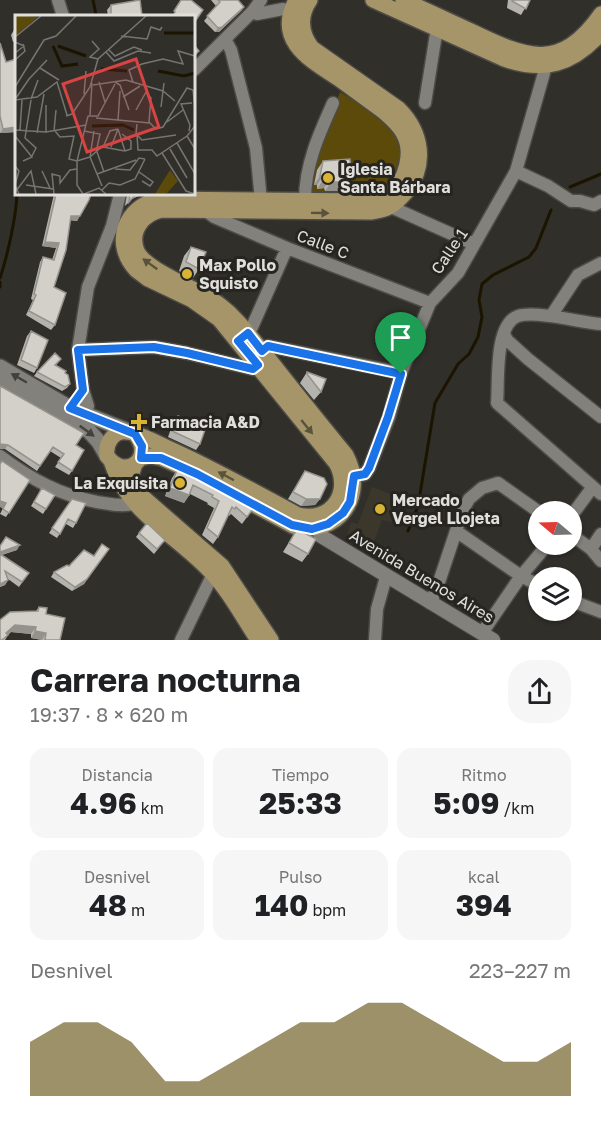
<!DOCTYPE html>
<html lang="es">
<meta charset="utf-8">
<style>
body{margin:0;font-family:"Golos Text",sans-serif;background:#f6f6f6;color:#202124;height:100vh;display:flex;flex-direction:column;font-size:22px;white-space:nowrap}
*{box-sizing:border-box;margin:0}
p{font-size:20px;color:#757577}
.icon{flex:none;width:33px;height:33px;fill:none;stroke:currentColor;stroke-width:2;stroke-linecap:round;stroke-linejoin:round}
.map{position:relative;height:640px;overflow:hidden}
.side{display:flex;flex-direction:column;background:#fff;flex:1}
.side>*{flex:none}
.needle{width:39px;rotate:289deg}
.tools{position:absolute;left:528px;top:501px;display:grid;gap:12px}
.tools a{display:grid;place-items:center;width:54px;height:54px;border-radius:50%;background:#fff;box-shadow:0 2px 4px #0004;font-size:30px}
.pin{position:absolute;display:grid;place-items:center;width:51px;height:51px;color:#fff;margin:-62px -26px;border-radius:50% 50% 50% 0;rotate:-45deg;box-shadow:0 0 6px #0007}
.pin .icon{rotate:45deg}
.round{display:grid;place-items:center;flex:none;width:63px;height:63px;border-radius:24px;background:#f6f6f6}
.headline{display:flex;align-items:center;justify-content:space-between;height:102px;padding:0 30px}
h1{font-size:33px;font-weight:700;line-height:45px}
.figures{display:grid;grid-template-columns:repeat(3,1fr);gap:9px;height:102px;padding:6px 30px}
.figures div{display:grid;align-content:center;border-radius:15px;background:#f6f6f6;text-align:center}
.figures b{font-size:30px;font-weight:700}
.figures small{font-size:16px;font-weight:400}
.figures p{font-size:16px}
.chart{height:168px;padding:12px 30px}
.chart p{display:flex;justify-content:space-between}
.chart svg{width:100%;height:108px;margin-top:6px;fill:#73632b;opacity:.7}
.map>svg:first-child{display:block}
.built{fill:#3b372b}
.green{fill:#5c4a0a}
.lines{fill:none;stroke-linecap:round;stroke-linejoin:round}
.stream{stroke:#1b1400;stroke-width:3}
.minor-casing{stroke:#4d4b47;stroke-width:15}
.tertiary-casing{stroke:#4d4b47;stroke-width:16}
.secondary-casing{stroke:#4d4b47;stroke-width:18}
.primary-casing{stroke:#4d4b47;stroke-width:18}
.minor{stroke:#83817b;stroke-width:12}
.tertiary{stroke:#83817b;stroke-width:14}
.secondary{stroke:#83817b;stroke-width:15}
.primary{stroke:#a59568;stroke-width:15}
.wall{fill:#b5b3ad}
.shaded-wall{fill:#94928d}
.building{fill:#d3d0c9;stroke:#94928d;stroke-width:1.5}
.oneway{fill:#59523d}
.oneway2{fill:#43413b}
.route-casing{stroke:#fff;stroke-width:12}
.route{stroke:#1a73e8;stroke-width:8}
.poi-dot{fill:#d9b334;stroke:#272520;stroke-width:2}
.labels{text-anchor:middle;stroke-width:6;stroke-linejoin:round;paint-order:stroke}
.poi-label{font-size:16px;font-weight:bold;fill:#e1dfdc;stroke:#272520;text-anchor:start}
.street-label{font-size:16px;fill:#e1dfdc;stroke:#272520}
.inset-river{fill:none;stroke:#1b1400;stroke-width:3}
.inset-road{fill:none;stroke:#777571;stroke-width:1.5}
.view{fill:#d84343;fill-opacity:0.15;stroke:#d84343;stroke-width:3}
.inset-edge{fill:none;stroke:#e1dfdc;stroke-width:3}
</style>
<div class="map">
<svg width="601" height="640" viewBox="0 0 601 640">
<rect width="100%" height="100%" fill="#312f2a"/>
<path class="built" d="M 372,487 L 401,498 L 393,522 L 382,520 L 373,544 L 347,534 L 351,522 L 358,524 Z"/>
<path class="green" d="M 340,92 C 381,118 429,142 379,192 L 315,195 L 310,192 L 314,162 Z"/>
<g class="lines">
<path class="stream" d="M 93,0 L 96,15 L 94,16
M 570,187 L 601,174
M 0,278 C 8,254 16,217 17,194
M 0,282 L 0,287
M 408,531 L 418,506 L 435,403 L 458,364 L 469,354 L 478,337 L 482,317 L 479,300 L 482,284 L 493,275 L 529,257 L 536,248 L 551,210"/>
<g class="minor-casing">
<path id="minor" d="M 58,0 L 63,16
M 253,11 L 257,14 L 283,9 L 291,11
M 225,39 L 231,50 L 256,148 L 261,201
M 194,70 L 253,11 L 261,0
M 425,103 L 437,28
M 516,171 L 548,186 L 571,201 L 580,201 L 594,205 L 601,201
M 305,200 C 305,165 319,134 333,103
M 391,207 L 474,244
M 206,211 L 214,217 L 287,248 L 430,303
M 551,316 L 578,275 L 601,263
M 601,324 C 584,323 567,318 550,316 C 541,315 527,313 518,316 C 494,325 499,381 497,403 L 601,494
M 248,333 L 252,327 L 287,248
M 504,334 L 507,340 L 528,359 L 601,417
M 78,350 L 154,347 L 187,353 L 253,369 L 258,365
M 262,351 L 268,346 L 401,373
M 88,406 L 83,390 L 78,350 L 88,287 L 112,226 L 120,194
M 0,456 C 31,479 59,495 97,502 C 110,504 122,507 134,504
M 354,476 L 365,474 L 369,468 L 389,417 L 401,373 L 430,303 L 458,273 L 516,171 L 544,73 L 544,66
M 572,515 L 592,488
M 456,531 L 521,576 L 538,585
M 572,535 L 591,549 L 601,561
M 591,549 L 601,534
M 572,601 L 601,612
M 430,603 L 437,588 L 463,510 L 469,499 L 482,488 L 498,483 L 539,512
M 482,633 L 521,576 L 548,544
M 181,640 L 213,574
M 375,640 L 377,609 L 386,577"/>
</g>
<g class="tertiary-casing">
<path id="tertiary" d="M 318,528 L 321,536 L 493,640"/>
</g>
<g class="secondary-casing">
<path id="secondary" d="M 0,367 L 70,408 L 128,431
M 0,381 L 89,431 L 99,442 L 107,456"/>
</g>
<g class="primary-casing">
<path id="primary" d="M 373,0 L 504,59 C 544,73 572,65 601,33
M 403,0 C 426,10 449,21 471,31 C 527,58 560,72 601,14
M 135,434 C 155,457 126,482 107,456 C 105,444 113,430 127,432 C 139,433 155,442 166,447 C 211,467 255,492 298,515 C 332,523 352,492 336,463 L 219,319 L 192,300 L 148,279 L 136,270 C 111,243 125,206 159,199 L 366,201 C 374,200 383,199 389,194 C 406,182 414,151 403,133 C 399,125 391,118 384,112 C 369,101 354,90 339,79 C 310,60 274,41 296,0
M 141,458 L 151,456 L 161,458 L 197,474 L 293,526 C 338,538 368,496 346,455 C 320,423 294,391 269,359 C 253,341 240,320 220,305 C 200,289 146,271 137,251 C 129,231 143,214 162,210 L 371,212 C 377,211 384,210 389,207 C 396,204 402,197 407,191 C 427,164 422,132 399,109 L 312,48 C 300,32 299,16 310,0
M 111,461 C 127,512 173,533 208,569 C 228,589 242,616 258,640
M 135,464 L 131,476 L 137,492 L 222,566 L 271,640"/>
</g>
<use href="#minor" class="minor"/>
<use href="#tertiary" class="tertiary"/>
<use href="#secondary" class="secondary"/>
<use href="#primary" class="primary"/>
</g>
<path class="wall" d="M 211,0 L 238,0 L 244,7 L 241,11 L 219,32 L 215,32 L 204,21 L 216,6 Z
M 508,0 L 530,0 L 521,15 L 507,8 Z
M 111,5 L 142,16 L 108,16 L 107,10 Z
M 14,30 L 16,30 L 16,41 L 13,42 L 11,35 Z
M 0,43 L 16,132 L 0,133 Z
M 323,161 L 345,189 L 338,191 L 325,191 L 324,188 L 317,189 L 317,185 L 314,185 L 317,170 Z
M 54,194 L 91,194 L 77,221 L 70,220 L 54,287 L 55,325 L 51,330 L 26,315 L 33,300 L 31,299 L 40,262 L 43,257 L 52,260 L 56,248 L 42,246 Z
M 127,194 L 143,194 L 132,199 L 125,206 Z
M 191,247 L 199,269 L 193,278 L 179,271 L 184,256 Z
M 31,331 L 37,368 L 34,373 L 17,365 L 27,336 Z
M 58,363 L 56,365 L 65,373 L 70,384 L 67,388 L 62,391 L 34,376 L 37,372 Z
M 307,372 L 321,392 L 314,400 L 300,383 Z
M 0,386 L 76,445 L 72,471 L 69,475 L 55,467 L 61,458 L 50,451 L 37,471 L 5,449 L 0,449 Z
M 178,416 L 200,444 L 196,450 L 168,437 L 173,423 Z
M 177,470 L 255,506 L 242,524 L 231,514 L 229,516 L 228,515 L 218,537 L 213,544 L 202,535 L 214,508 L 207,504 L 208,503 L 190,494 L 184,503 L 165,496 L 172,478 Z
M 305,471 L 320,499 L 315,505 L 301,506 L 288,499 Z
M 30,480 L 6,517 L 0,514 L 3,508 L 0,507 Z
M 42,488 L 55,495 L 43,514 L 31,506 Z
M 72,499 L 76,523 L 73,528 L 66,524 L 57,538 L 49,533 Z
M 297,529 L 308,554 L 302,562 L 283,552 Z
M 139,533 L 162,544 L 154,554 L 136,537 Z
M 0,546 L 17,550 L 2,555 L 29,573 L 19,587 L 8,579 L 8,580 L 5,585 L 0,587 Z
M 109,549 L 84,584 L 72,591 L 51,577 L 54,572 L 94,556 Z
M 39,607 L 46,614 L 60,640 L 42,640 L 31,638 L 31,634 L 11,632 L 8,635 L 5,640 L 0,640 L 36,611 Z"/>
<path class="shaded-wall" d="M 244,7 L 241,11 L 219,32 L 215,32 L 218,28 Z
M 16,127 L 16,132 L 0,133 L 3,129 Z
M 320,176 L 323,176 L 317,185 L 314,185 Z
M 331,179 L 324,188 L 317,189 L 323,180 Z
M 351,180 L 345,189 L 338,191 L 325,191 L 331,182 Z
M 138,194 L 143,194 L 132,199 L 125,206 L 135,195 Z
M 71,216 L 80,216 L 77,221 L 68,220 Z
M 45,242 L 59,243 L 56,248 L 42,246 Z
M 0,444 L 8,445 L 5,449 L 0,449 Z
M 170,488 L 189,495 L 184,503 L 165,496 Z
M 306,499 L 320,499 L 315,505 L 301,506 Z
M 0,501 L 6,503 L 3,508 L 0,507 Z
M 20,545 L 17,550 L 0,555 L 0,552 Z
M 87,579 L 84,584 L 72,591 L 75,587 Z
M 8,580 L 5,585 L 0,587 L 0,584 Z
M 15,625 L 36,627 L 31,634 L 11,632 L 2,640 L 6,633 Z
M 35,631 L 46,633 L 42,640 L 31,638 Z"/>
<path class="building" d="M 140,0 L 142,16 L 111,16 L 111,5 Z
M 181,0 L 191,0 L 203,10 L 194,23 L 194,16 L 173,16 L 175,12 L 174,11 Z
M 218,0 L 238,0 L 244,7 L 222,27 L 218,28 L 207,16 L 220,2 Z
M 512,0 L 530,0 L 526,9 L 512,1 Z
M 0,43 L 6,62 L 16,59 L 16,127 L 3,129 L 0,116 Z
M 194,45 L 199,51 L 194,56 Z
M 350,159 L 351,180 L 344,182 L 331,182 L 331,179 L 323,180 L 323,176 L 320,176 L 323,161 Z
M 56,194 L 91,194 L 89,200 L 80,216 L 71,216 L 66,250 L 54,287 L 66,293 L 55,325 L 29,311 L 36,295 L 34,294 L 43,257 L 54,260 L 59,243 L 45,242 Z
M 130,194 L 138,194 L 135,195 L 129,202 Z
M 191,247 L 206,252 L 199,269 L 186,262 Z
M 31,331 L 48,340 L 37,368 L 21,360 Z
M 55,353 L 61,359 L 55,365 L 66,371 L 65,373 L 68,375 L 70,384 L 65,387 L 37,372 Z
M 307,372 L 326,379 L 321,392 L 307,374 Z
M 0,386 L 84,433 L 76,445 L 84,450 L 72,471 L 58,462 L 64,454 L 53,447 L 40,466 L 8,445 L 0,444 Z
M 178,416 L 206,427 L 200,444 L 172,431 Z
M 2,461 L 30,480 L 9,513 L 3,509 L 6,503 L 0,501 L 0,464 Z
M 177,470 L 209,481 L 255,506 L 247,517 L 236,507 L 235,509 L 232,507 L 218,537 L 207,528 L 219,501 L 212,497 L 213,495 L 193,485 L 189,495 L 170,488 Z
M 305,471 L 324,478 L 327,484 L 320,499 L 306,499 L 293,492 Z
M 42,488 L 55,495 L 46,509 L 34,502 Z
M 72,499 L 86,503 L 76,523 L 68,519 L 60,534 L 52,528 Z
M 147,523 L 165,540 L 157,549 L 139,533 Z
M 297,529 L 316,539 L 308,554 L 289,543 Z
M 6,537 L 20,545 L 0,552 L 0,546 Z
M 102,544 L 109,549 L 87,579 L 75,587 L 54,572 L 67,565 L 69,566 L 84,550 L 94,556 Z
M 0,554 L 29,573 L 22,582 L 5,571 L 8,580 L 0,584 Z
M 39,607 L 47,608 L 46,614 L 65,618 L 60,640 L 45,640 L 46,633 L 35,631 L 36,627 L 15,625 L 6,633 L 8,635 L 2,640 L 0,640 L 0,620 L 10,612 L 38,611 Z"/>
<defs><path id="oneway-solid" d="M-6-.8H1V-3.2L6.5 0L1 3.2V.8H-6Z" transform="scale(1.5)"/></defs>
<g class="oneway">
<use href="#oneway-solid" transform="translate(320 213) rotate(1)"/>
<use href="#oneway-solid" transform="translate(150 264) rotate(-144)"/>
<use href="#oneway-solid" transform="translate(307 427) rotate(51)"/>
<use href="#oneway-solid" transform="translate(226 476) rotate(-152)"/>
</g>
<g class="oneway2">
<use href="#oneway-solid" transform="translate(19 378) rotate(-150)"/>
<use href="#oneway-solid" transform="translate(87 431) rotate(36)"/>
</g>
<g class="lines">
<g class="route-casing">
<path id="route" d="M 248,333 L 262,351 L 268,346 L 401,374 L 388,417 L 369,468 L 365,474 L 354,476 L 350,502 L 343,513 L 328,524 L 312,529 L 292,525 L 197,474 L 161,458 L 141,458 L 142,446 L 135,434 L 70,408 L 83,390 L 78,350 L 154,347 L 187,353 L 253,369 L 258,365 L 238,341 Z"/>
</g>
<use href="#route" class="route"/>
</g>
<g class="poi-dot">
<circle cx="328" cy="178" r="6"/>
<circle cx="187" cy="274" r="6"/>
<path d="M136 413h6v6h6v6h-6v6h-6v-6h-6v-6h6z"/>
<circle cx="180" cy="483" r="6"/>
<circle cx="380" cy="509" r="6"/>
</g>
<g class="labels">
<g class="poi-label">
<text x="340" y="175">Iglesia<tspan x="340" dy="18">Santa Bárbara</tspan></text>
<text x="199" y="271">Max Pollo<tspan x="199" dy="18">Squisto</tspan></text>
<text x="151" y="428">Farmacia A&amp;D</text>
<text x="168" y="489" text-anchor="end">La Exquisita</text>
<text x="392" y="506">Mercado<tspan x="392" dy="18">Vergel Llojeta</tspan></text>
</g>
<g class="street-label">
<text transform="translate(323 244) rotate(21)" y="6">Calle C</text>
<text transform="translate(449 251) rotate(-56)" y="6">Calle 1</text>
<text transform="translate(422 576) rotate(31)" y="6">Avenida Buenos Aires</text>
</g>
</g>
<g transform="translate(15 15)">
<rect width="180" height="180" fill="#312f2a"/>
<path d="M 0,1 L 12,1 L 23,2 L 0,21 ZM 155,155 L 163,166 L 152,178 L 140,179 Z" fill="#5c4a0a"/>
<path class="inset-river" d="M 149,18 L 180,18M 38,31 L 47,51 L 63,49M 43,31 L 71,41M 86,54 L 112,56M 143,56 L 169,61 L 180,58M 77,111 L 108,110 L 119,115"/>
<path class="inset-road" d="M 106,21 L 132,24 L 136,12 L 145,15 L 147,12M 0,22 L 26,1M 77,26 L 84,34 L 75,42 L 83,44M 0,27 L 9,31 L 0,38M 94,35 L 100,41 L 119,32 L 127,35M 91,37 L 99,46 L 123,36 L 136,38M 0,45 L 10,36 L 8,29M 25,53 L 44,65M 14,64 L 32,45M 84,67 L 90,87M 100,67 L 105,70 L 114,95M 118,67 L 114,55 L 127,49 L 148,44 L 168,49 L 163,36 L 180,41M 78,70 L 111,65 L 148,76 L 160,86M 0,72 L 29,25 L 41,21 L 61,1M 131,77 L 136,83 L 134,107 L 141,114 L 148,112 L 172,73 L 178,75 L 180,94M 69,79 L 71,56M 108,82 L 125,71M 1,83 L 14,64M 16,84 L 23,65M 0,85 L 22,82 L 42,67 L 52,100M 16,85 L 10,123 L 21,133 L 17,141M 146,92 L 149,68M 121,95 L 131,77M 75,100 L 77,68M 51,101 L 57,99 L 75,72 L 83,44 L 131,1M 73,101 L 83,101 L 100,69M 81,103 L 135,108M 103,105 L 105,76M 152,107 L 168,95M 122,109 L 121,119 L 127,125 L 161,120M 180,111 L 172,121 L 180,134M 103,114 L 110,136M 0,115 L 31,117 L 71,110M 5,115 L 7,85M 39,116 L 41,95M 40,116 L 45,122 L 59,121 L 54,144 L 62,146 L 75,142 L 79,116M 69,116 L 85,119 L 82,133M 174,116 L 175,110 L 166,89 L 177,88M 31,117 L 31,90M 22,118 L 29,79M 107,119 L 116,126 L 116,134 L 110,136M 122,120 L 123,135 L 137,135 L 142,141 L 172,121M 0,121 L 17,142 L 8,146M 162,128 L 180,159M 89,130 L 95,116 L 103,114M 88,132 L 110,136M 96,132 L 103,114M 81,134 L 89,157M 155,134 L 172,163M 147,138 L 171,176 L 180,179M 0,151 L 4,156 L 0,170 L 4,179M 100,154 L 115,155 L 124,143 L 130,144M 27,156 L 35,173M 124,157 L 138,167 L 135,171 L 127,166M 82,159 L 121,145M 11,170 L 38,174M 87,171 L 75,142 L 89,130M 87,175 L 94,168 L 105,170 L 120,164 L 130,144M 1,176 L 16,156 L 21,179M 39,179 L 37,159 L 45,161 L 45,168 L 55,155 L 62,154M 68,179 L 62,170 L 62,146 L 73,101M 69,179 L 84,173 L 91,179"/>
<path class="view" d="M 121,44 L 144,112 L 72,137 L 48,69 Z"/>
<rect width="180" height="180" class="inset-edge"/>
</g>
</svg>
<div class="tools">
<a><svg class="needle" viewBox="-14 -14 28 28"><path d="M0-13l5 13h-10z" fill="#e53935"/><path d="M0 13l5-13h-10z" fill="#757577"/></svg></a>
<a><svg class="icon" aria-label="layers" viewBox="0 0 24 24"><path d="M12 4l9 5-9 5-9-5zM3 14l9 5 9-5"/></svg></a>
</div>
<div class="pin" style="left:401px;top:374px;background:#1e9e55"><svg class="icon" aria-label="arrive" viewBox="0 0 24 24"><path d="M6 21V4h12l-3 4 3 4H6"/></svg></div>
</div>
<section class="side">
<div class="headline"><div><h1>Carrera nocturna</h1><p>19:37 · 8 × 620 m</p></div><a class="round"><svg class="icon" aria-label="share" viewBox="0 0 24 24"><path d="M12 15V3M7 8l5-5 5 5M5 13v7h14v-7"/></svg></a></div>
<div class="figures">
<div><p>Distancia</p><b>4.96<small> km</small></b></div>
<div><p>Tiempo</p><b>25:33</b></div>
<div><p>Ritmo</p><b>5:09<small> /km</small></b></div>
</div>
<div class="figures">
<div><p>Desnivel</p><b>48<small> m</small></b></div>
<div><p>Pulso</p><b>140<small> bpm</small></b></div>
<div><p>kcal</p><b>394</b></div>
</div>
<div class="chart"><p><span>Desnivel</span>223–227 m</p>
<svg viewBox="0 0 160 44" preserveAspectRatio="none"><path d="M0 44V22L10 14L20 14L30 22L40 38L50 38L60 30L70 22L80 14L90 14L100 6L110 6L120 14L130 22L140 30L150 30L160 22V44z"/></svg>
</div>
</section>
